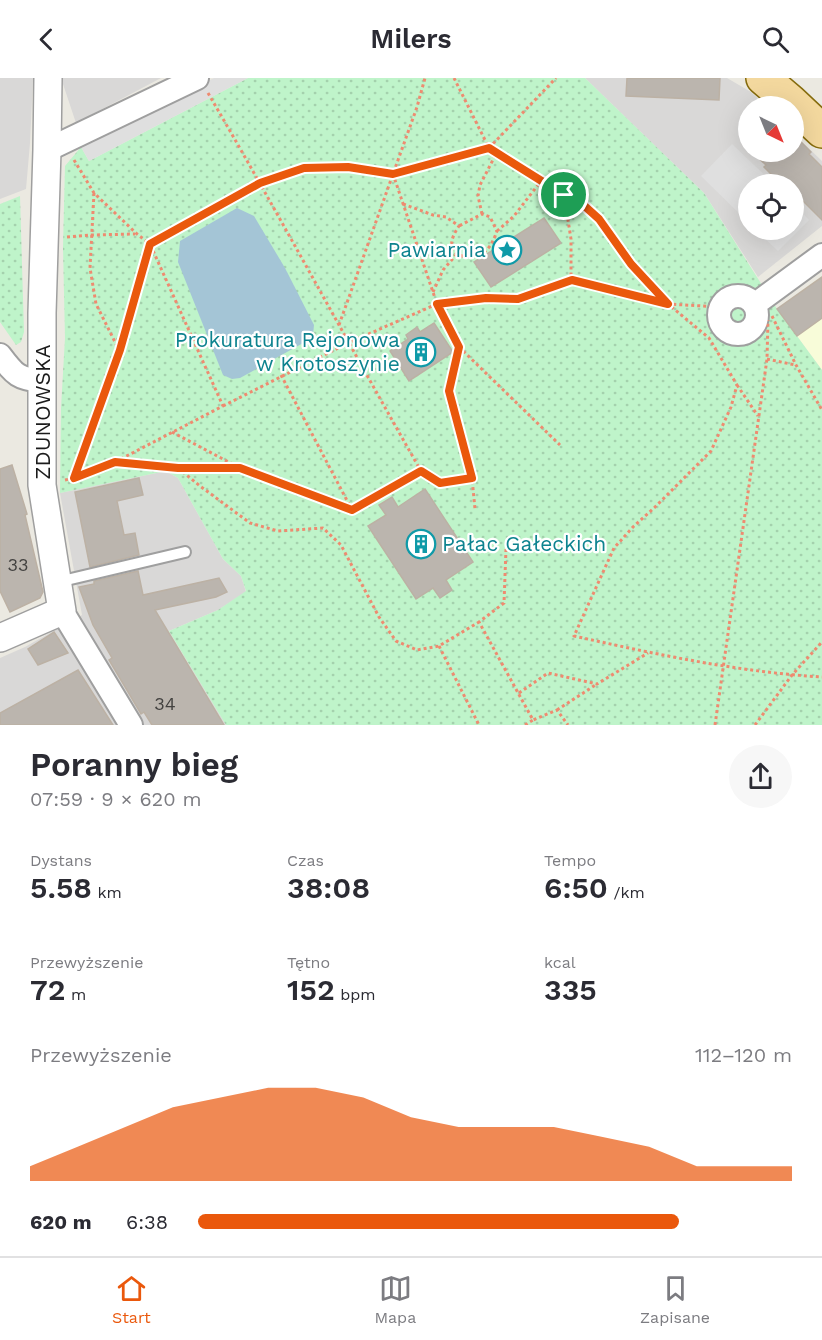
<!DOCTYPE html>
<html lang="pl">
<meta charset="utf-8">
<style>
body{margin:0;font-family:"Work Sans",sans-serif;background:#f7f7f7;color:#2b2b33;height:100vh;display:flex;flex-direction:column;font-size:22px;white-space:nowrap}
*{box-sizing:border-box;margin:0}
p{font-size:20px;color:#7c7c81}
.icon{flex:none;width:33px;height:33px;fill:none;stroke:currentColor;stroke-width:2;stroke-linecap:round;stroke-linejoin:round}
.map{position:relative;height:647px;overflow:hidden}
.panel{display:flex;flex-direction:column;background:#fff;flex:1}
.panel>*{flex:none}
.needle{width:39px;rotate:137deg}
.tools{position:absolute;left:738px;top:18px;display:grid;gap:12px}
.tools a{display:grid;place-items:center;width:66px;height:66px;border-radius:50%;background:#fff;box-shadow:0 6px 24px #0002;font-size:30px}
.pin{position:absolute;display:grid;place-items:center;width:51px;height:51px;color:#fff;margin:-26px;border:3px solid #fff;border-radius:50%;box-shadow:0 2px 6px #0007}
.round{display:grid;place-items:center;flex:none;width:63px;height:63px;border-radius:32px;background:#f7f7f7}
.head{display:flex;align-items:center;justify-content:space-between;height:102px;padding:0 30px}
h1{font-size:33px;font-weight:600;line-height:45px}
.stats{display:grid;grid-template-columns:repeat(3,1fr);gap:9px;height:102px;padding:6px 30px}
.stats div{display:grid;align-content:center}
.stats b{font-size:30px;font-weight:600}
.stats small{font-size:16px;font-weight:400}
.stats p{font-size:16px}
.chart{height:168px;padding:12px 30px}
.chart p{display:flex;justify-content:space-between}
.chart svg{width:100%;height:108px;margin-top:6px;fill:#ea580c;opacity:.7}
ul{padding:0 30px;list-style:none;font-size:20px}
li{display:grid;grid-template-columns:96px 72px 1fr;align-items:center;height:45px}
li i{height:15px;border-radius:8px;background:#ea580c}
header{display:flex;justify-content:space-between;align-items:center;height:78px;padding:0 30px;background:#fff;font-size:27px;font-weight:600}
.dock{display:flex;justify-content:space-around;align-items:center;height:84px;border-top:2px solid #e1e1e2;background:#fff;font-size:16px;color:#7c7c81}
.dock a{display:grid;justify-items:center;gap:3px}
.dock .on{color:#ea580c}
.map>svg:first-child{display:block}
.residential{fill:#d9d8d7;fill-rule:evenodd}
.education{fill:#f8fcd9}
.park{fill:url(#park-dots)}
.parking{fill:#dfdfdf}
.water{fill:#a4c5d6}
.building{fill:#bbb5ae;stroke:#bcb1a4;stroke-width:1.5}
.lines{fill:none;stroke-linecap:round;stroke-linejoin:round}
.service-casing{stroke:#9f9f9f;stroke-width:14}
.minor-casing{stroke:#9f9f9f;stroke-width:26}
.tertiary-casing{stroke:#9f9f9f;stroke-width:30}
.primary-casing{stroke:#856b0c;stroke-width:36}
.path{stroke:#ee8b70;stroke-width:3;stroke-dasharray:3 3;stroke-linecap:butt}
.service{stroke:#fff;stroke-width:10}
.minor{stroke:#fff;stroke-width:22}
.tertiary{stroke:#fff;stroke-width:27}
.primary{stroke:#f3d89e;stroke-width:33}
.route-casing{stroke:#fff;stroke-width:12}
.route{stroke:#ea580c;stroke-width:8}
.labels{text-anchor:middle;stroke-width:4.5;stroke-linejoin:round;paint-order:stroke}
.number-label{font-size:18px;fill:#434240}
.culture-label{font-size:21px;fill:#0d838f;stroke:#fff;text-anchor:end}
.street-label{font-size:21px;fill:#1b1b1b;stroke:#fff}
</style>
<header><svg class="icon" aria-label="back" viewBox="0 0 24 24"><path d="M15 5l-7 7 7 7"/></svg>Milers<svg class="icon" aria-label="search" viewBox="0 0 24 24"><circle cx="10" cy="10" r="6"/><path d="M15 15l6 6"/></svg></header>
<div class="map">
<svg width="822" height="647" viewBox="0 0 822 647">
<defs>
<pattern id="park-dots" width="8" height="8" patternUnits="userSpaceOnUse" patternTransform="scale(1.5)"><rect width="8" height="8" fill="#bff4ca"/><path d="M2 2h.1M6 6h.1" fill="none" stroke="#a4d1ad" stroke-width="1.8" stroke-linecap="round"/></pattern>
</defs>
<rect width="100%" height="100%" fill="#ebe9e1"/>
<path class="residential" d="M 0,0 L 33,0 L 30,65 L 26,111 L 0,121 Z
M 61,0 L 161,0 L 76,45 Z
M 585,0 L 727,0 L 751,14 L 766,28 L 748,28 L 748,74 L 794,74 L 794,56 L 822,83 L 822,148 L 758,199 L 704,115 ZM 748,106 L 794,106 L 794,152 L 748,152 Z
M 166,393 L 178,400 L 223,481 L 241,498 L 246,514 L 218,532 L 169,553 L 226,647 L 0,647 L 0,580 L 25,569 L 82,537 L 60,415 Z"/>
<path class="education" d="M 822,198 L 822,292 L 777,231 Z"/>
<path class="park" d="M 248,0 L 585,0 L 704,115 L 777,231 L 822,292 L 822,647 L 226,647 L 169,553 L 218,532 L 246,513 L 241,498 L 223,481 L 178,400 L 166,393 L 60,415 L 61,330 L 65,260 L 63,169 L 65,88 L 81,69 L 89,83 Z
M 20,118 L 24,254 L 21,264 L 16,267 L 0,244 L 0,126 Z"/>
<path class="parking" d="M 214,0 L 248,0 L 89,83 L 81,69 Z
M 732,66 L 774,106 L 748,106 L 748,144 L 701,98 Z
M 794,126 L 809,142 L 778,173 L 756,152 L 794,152 Z"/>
<path class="water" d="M 237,130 L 254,138 L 285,190 L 314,247 L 313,257 L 305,264 L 240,300 L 232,301 L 223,297 L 178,184 L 180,163 Z"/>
<path class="building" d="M 627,0 L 720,0 L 719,22 L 626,18 Z
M 794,57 L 811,74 L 809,76 L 822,89 L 822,142 L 794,114 L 794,106 L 785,106 L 782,103 L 780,105 L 764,89 L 766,87 L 752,74 L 794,74 Z
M 544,140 L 561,165 L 491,209 L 474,184 Z
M 822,199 L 822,240 L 797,258 L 777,231 Z
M 434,245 L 453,274 L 409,303 L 390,273 L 408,261 L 406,257 L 417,249 L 420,254 Z
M 12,387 L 27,436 L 25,437 L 43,514 L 40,520 L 10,534 L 0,513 L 0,391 Z
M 139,400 L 143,417 L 117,423 L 124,457 L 135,455 L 139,477 L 90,489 L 75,414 Z
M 425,411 L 473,484 L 446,502 L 452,512 L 440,520 L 433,510 L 416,521 L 368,448 L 386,437 L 379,427 L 392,419 L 398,429 Z
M 138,493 L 143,517 L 219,500 L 227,514 L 216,519 L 155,532 L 224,647 L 152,647 L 144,634 L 141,636 L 109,582 L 112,580 L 93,547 L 79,509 L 94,506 L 94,503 Z
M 54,554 L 68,575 L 38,587 L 28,571 Z
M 78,592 L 113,647 L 0,647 L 0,635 Z"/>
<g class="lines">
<g class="service-casing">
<path id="service" d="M 58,504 L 185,474"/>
</g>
<g class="minor-casing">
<path id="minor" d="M 47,72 L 197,0
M719 237a19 19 0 1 1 38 0a19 19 0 1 1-38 0Z
M 754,227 L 822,177
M 0,277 C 15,297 18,301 43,303
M 62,533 L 131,647"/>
</g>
<g class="tertiary-casing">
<path id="tertiary" d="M 0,560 L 62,533 L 42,407 L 42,235 L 47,72 L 48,0"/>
</g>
<g class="primary-casing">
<path id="primary" d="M 763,0 L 790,23 L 822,53"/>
</g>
<path class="path" d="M 454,0 L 489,70 L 564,117 L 579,123 L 599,141 L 631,186 L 668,226 L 709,260 L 737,307 L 731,329 L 711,373 L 655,429 L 633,449 L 614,470 L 574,558 C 655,576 738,594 822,599
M 208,15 C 281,140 349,267 421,393 L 440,405 L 472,400 L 475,431
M 74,82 L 94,115 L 137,156 L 150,166 L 119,272 L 74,400
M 94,115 L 90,190 L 96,226 L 119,272
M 564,117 L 571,161 L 571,202
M 403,126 L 433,137 L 446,139 L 459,148 C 455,154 449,164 453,171 C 457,182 477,179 484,174 C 491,169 494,161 497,153 L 490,139 L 482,136 L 459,148
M 482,136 L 478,118 L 480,107 L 497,74
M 497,153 L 514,138 L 541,103
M 67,159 L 92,157 L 135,156
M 433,214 L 443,192 L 457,176
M 772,238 L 796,287 L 822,332
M 339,247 L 417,29 L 425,0
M 459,269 L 560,367
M 767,281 L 795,287
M 281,297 L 352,432 L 421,393
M 737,307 L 758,338
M 223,328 L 348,265 L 437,226 L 486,220 L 518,221 L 571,202 L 668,226 L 720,229
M 172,354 L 238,389
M 117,384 L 178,390 L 240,390 L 352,432
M 178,390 L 200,408 L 250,445 L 278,453 L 323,450 L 341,467 L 379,539 L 396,563 L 417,572 L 439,568 L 479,544
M 472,400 L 449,313 L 459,269 L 437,226 L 393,96 L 489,70 L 556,0
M 65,402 L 74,400 L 115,384 L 223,328 L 150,166 L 260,105 L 304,90 L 348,89 L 393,96
M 506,471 L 504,525 L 479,544 L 533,642 L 557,632 L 568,647
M 439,568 L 479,647
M 519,615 L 548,595 L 597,606 L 648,575
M 557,632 L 597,606
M 525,647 L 533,642
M 715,647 L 767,281 L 768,242
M 755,647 L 792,597 L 822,564"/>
<use href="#service" class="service"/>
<use href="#minor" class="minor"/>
<use href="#tertiary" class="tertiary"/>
<use href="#primary" class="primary"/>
</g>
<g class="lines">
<g class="route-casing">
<path id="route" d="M 489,70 L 564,117 L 579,123 L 599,141 L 631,186 L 668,226 L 572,202 L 518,221 L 486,220 L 437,226 L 459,269 L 449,313 L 472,400 L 440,405 L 421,393 L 352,432 L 240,390 L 178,390 L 115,384 L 74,400 L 120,272 L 150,166 L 260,105 L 304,90 L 348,89 L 393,96 Z"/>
</g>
<use href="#route" class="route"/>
</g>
<defs>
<g id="sight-ring" transform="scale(1.5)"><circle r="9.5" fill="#fff" stroke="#0f9aa8" stroke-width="1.5"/><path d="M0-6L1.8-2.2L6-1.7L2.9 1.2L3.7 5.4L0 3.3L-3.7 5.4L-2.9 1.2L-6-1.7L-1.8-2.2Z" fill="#0f9aa8"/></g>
<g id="building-ring" transform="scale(1.5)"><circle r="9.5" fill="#fff" stroke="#0f9aa8" stroke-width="1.5"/><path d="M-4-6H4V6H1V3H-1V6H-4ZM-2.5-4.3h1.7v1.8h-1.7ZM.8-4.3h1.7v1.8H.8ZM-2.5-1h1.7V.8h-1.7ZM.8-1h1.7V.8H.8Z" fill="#0f9aa8"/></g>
</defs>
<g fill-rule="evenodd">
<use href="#sight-ring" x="507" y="172"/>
<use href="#building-ring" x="421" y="274"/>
<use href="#building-ring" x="421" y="466"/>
</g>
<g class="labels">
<g class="number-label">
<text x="18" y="493">33</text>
<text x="165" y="632">34</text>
</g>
<g class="culture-label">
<text x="486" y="179">Pawiarnia</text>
<text x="400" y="269">Prokuratura Rejonowa<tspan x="400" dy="24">w Krotoszynie</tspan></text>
<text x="442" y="473" text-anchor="start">Pałac Gałeckich</text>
</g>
<g class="street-label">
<text transform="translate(43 334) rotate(-90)" y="7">ZDUNOWSKA</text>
</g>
</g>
</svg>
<div class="tools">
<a><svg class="needle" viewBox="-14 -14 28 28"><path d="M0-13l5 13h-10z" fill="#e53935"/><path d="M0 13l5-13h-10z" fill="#7c7c81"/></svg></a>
<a><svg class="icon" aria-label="locate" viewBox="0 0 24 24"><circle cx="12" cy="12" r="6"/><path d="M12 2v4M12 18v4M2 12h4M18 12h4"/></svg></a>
</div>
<div class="pin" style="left:564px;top:117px;background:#1e9e55"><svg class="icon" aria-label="arrive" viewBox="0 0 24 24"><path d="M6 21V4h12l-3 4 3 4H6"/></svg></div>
</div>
<section class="panel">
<div class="head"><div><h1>Poranny bieg</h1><p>07:59 · 9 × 620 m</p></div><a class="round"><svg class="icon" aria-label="share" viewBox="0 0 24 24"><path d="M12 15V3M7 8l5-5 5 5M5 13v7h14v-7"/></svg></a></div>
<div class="stats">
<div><p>Dystans</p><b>5.58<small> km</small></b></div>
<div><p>Czas</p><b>38:08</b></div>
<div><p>Tempo</p><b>6:50<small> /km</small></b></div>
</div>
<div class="stats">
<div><p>Przewyższenie</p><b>72<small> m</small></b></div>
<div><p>Tętno</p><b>152<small> bpm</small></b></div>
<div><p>kcal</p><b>335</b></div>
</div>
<div class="chart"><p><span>Przewyższenie</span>112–120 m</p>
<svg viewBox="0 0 160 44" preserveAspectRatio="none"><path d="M0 44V38L10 30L20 22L30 14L40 10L50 6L60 6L70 10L80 18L90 22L100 22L110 22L120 26L130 30L140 38L150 38L160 38V44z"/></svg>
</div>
<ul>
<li><b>620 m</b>6:38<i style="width:81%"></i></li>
</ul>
</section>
<nav class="dock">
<a class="on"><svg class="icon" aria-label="home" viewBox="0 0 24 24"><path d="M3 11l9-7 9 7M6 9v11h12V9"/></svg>Start</a>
<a><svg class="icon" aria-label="map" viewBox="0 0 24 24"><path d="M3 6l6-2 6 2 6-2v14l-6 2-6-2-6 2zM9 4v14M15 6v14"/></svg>Mapa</a>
<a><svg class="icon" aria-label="saved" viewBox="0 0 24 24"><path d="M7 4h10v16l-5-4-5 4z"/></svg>Zapisane</a>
</nav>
